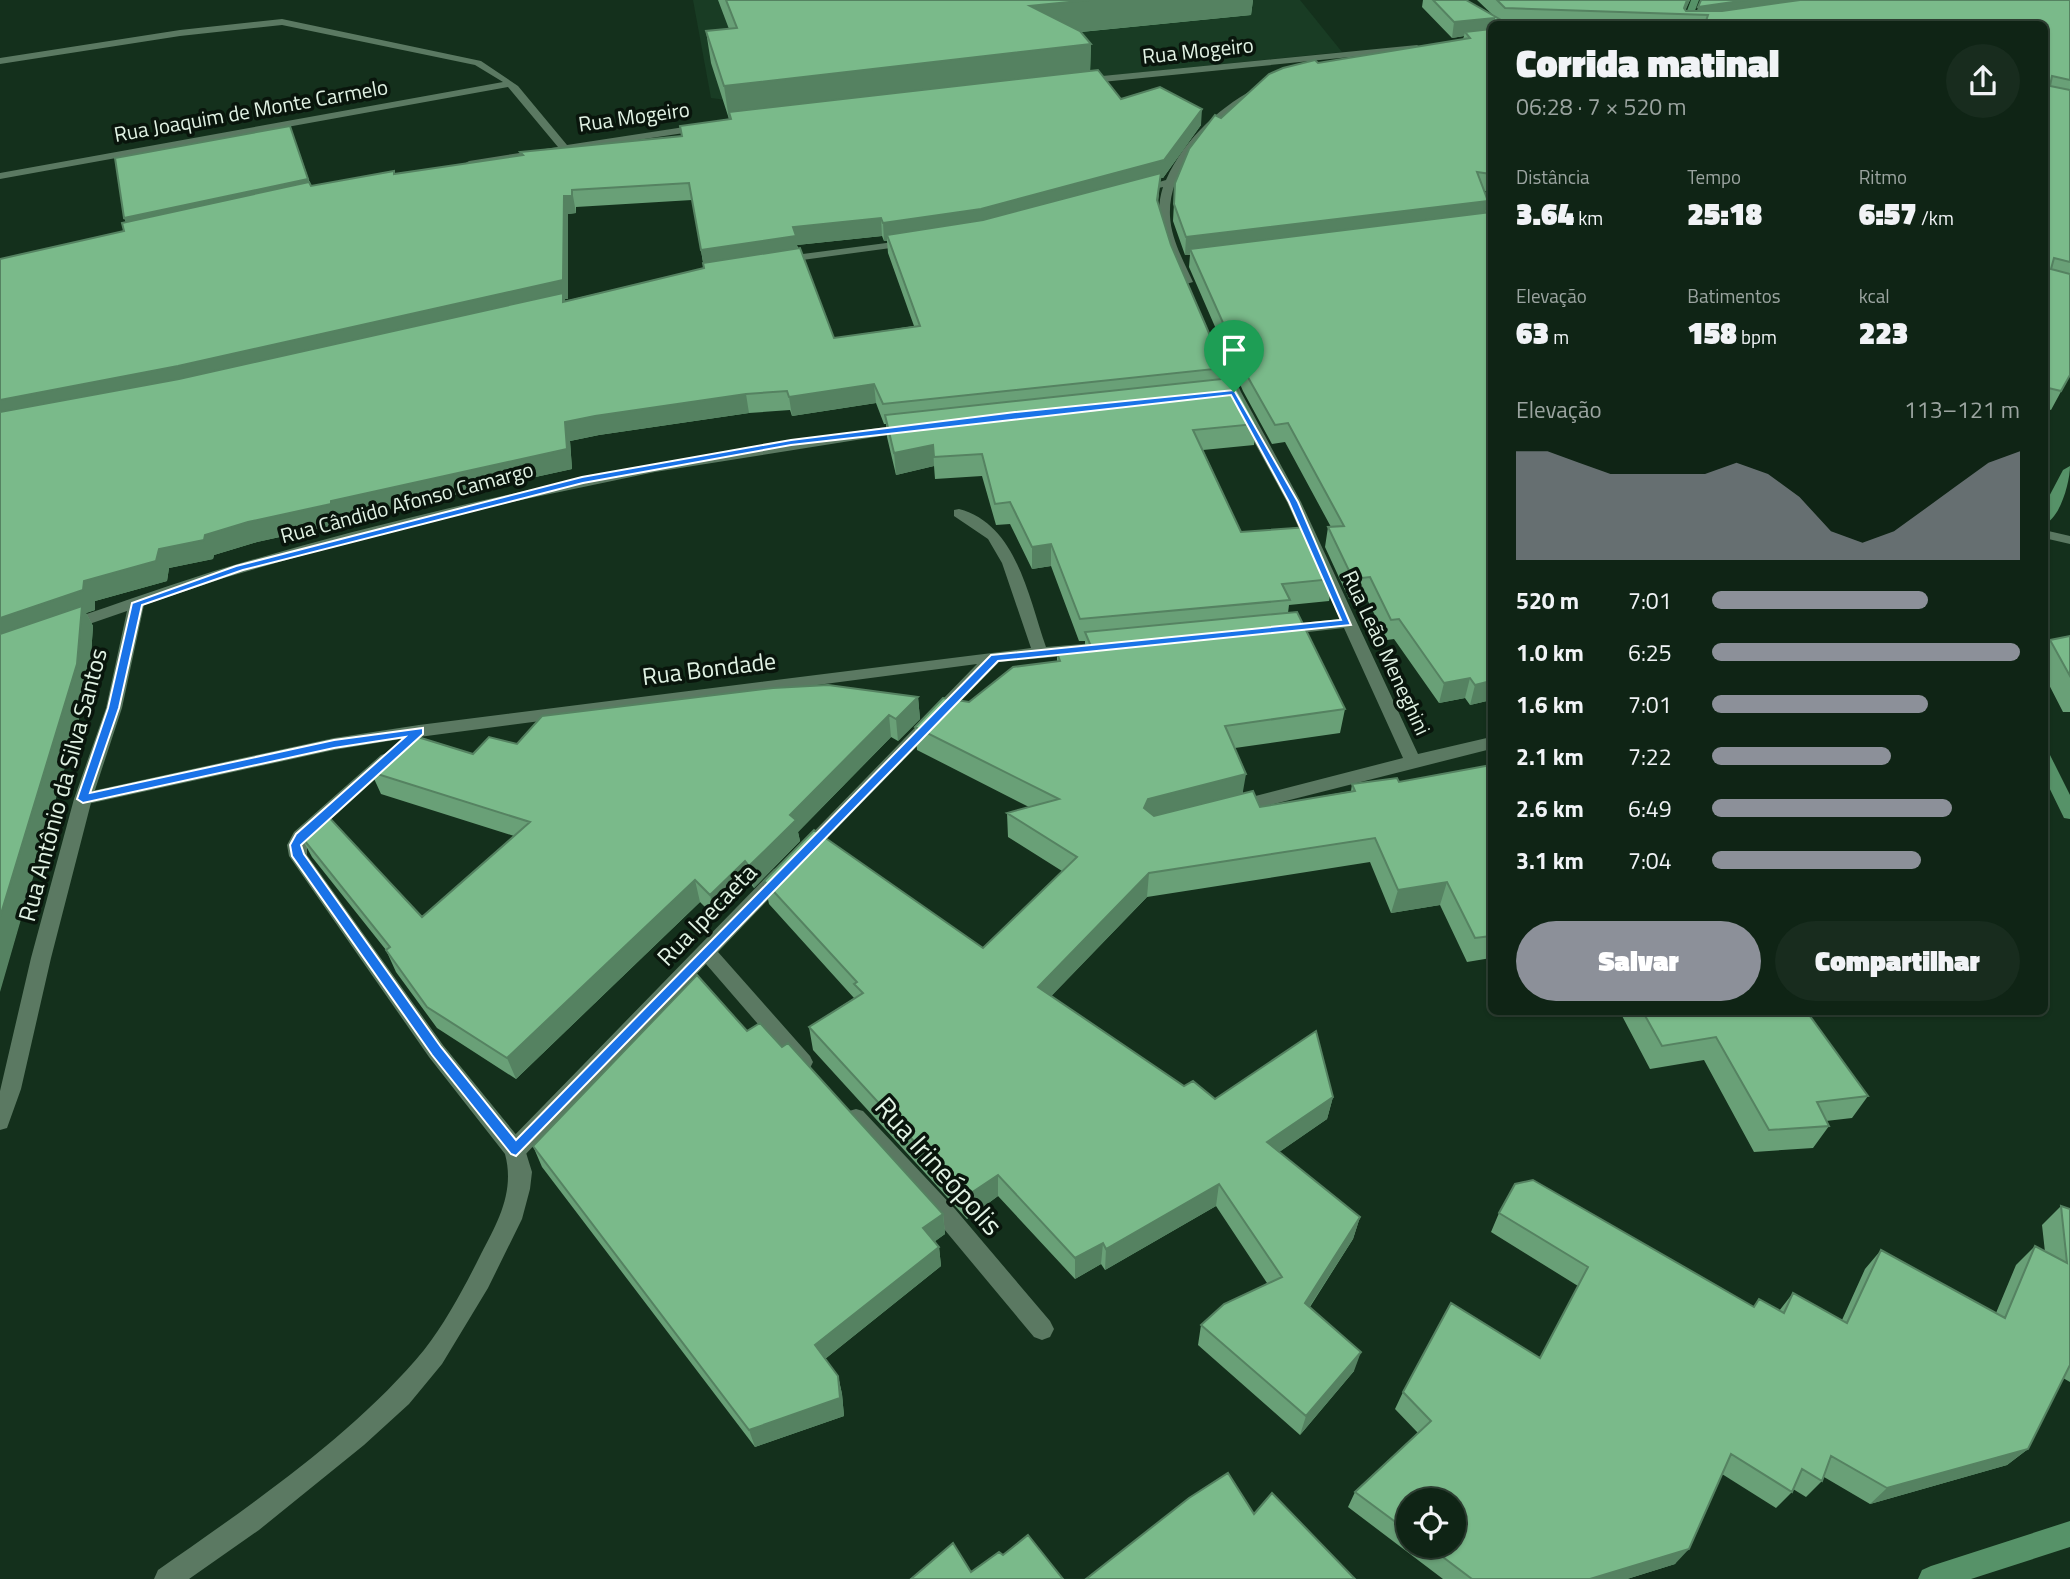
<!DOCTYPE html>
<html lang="pt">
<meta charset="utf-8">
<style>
body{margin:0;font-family:"Titillium Web",sans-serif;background:#182c1e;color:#f1f3f6;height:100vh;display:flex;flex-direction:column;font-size:26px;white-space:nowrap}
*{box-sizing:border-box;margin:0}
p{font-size:23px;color:#9ba4a0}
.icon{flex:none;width:38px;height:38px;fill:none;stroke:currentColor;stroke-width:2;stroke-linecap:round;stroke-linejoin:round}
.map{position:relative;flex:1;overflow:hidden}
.drawer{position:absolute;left:1488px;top:21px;width:560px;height:994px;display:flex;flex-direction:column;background:#0f2415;border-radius:10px;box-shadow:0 2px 5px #0004,0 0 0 2px #2f4134}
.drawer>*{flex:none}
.tools{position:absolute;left:1396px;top:1488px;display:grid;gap:14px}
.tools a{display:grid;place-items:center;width:70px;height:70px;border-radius:50%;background:#0f2415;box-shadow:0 2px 5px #0004,0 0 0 2px #2f4134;font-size:35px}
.pin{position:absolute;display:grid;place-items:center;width:60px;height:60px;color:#fff;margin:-72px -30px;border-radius:50% 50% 50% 0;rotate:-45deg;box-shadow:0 0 7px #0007}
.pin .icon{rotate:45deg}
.round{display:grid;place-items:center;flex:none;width:74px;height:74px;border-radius:37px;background:#182c1e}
.summary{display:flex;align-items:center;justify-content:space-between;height:119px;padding:0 28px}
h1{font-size:38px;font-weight:800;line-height:52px}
.metrics{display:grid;grid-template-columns:repeat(3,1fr);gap:10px;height:119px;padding:7px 28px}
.metrics div{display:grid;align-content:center}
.metrics b{font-size:30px;font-weight:800}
.metrics small{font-size:19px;font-weight:400}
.metrics p{font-size:19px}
.chart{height:196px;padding:14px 28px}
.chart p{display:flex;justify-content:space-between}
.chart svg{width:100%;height:126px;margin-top:7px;fill:#8c9099;opacity:.7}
.cta{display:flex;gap:14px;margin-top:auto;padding:14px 28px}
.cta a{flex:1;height:80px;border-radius:42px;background:#8c9099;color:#fff;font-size:28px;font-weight:800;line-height:80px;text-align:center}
.cta a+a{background:#182c1e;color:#f1f3f6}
ul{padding:0 28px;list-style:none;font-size:23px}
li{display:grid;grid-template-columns:112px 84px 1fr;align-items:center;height:52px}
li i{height:18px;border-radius:9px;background:#8c9099}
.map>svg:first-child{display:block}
.built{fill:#193c24}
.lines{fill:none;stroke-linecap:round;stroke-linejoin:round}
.lane{fill:#5b7962;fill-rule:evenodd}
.street{fill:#5b7962;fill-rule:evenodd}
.secondary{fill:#569268;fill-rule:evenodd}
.wall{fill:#69a077;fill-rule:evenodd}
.shaded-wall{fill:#558261}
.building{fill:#7aba8a;stroke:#558261;stroke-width:2}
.route{fill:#1a73e8;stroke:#fff;stroke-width:2;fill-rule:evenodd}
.labels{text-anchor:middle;stroke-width:7;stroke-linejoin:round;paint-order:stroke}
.far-street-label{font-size:21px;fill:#e1f2e4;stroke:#09150c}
.street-label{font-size:24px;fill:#e1f2e4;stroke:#09150c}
.near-street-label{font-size:28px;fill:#e1f2e4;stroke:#09150c}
</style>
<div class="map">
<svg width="2070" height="1579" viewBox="0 0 2070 1579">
<rect width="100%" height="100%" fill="#14301c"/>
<path class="built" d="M 693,0 L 1300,0 L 1342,52 L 788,108 L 711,98 Z"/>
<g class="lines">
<path class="lane" d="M 419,725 L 427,731 L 425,735 L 334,750 L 83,805 L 74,799 L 83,793 L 334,738 Z
M 387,753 L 393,755 L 396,759 L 393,763 L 307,841 L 307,855 L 443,1045 L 523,1143 L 532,1172 L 530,1189 L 522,1219 L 488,1288 L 442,1364 L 409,1404 L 364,1445 L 259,1530 L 189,1579 L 154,1579 L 158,1570 C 248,1507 354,1435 424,1350 C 446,1322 465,1286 481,1254 C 498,1222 515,1191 505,1154 L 429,1057 L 289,856 L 287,845 L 294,832 L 381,755 Z"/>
<path class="street" d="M 282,19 L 481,61 L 518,86 L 567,145 L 704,124 L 709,127 L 704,130 L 465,166 L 464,164 L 469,161 L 558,147 L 508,87 L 0,179 L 0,173 L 503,82 L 475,65 L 282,25 L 180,36 L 0,64 L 0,58 L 180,30 Z
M 1417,45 L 1422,48 L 1420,50 L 1082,84 L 1077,81 L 1082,78 Z
M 1263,84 L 1271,86 C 1260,95 1246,100 1235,109 C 1202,134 1168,173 1170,216 C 1171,239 1184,262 1193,282 L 1183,285 C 1166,256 1152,220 1163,187 L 1137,193 L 1132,190 L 1166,180 C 1185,137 1222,105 1263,84 Z
M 909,240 L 915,243 L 913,245 L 780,263 L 774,260 L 780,257 Z
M 1216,346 L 1222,350 L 1241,392 L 1301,502 L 1418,754 L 1491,737 L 1491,749 L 1234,814 L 1228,813 L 1225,808 L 1228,803 L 1403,758 L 1344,628 L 1281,635 L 1273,630 L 1281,625 L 1340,619 L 1287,502 L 1227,392 L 1210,350 Z
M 908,424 L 915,428 L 913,431 L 655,472 L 488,507 L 328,548 L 224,578 L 144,605 L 122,708 L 92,799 L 51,958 L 21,1089 L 7,1128 L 0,1130 L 0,1091 L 31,958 L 74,799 L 106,708 L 127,611 L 69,631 L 61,626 L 63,622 C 120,603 177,582 234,565 C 455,500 680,455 908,424 Z
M 959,509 C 1017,524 1029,599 1046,647 L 1107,642 L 1115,647 L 1107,652 L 999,662 L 809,857 L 797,857 L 794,852 L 977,664 L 419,737 L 411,731 L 419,725 L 1031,648 L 1002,563 L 988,539 L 954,516 L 954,510 Z
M 2044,530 L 2070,536 L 2070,544 L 2044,538 Z
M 781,867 L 788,869 L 790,874 L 788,879 L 718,952 L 810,1056 L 813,1062 L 810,1068 L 803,1071 L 796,1068 L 706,964 L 523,1157 L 515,1160 L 507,1157 L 504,1150 L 507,1143 L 774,869 Z
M 856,1109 L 863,1111 L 955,1209 L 1050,1321 L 1054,1329 L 1050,1337 L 1042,1340 L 1034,1337 L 939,1223 L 849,1125 L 845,1118 L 849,1111 Z"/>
<path class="secondary" d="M 1691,0 L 1699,0 L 1690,24 L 1682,24 Z
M 2070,466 C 2070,482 2060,519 2044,524 L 2044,506 L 2063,470 Z
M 2044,753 L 2050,755 L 2070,795 L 2070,819 L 2064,818 L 2044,777 Z
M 2070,1521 L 2070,1547 L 1971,1579 L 1918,1579 L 1922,1570 L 1931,1566 Z"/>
</g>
<path class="wall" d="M 718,0 L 1253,0 L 1251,15 L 1081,32 L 1091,44 L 1090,71 L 1121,99 L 1201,125 L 1163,178 L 1160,178 L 1158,204 L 1171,245 L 1224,368 L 1223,379 L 1256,424 L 1254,445 L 1203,450 L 1241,532 L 1333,579 L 1329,601 L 1289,605 L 1288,613 L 1345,709 L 1340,733 L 1235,748 L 1243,793 L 1260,807 L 1351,791 L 1352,784 L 1399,782 L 1491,765 L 1491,958 L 1467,962 L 1440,905 L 1391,913 L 1370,862 L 1147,897 L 1051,996 L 1184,1086 L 1215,1099 L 1333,1097 L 1327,1119 L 1279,1152 L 1360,1217 L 1353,1239 L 1310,1307 L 1354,1371 L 1300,1435 L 1198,1345 L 1201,1325 L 1267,1283 L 1216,1206 L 1105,1270 L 1101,1264 L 1075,1279 L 998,1196 L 967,1219 L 813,1050 L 809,1027 L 854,998 L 769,904 L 764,881 L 983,948 L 1062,871 L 1008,837 L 1007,813 L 1029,807 L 917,750 L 915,727 L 1057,662 L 1057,653 L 1085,650 L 1085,641 L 1079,641 L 1051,566 L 1032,569 L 1010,524 L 996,525 L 982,476 L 935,479 L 934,466 L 896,475 L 887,437 L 886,424 L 884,424 L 876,403 L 792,416 L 790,410 L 749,413 L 599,435 L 570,441 L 572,469 L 339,520 L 339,524 L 257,542 L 214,555 L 213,559 L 169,568 L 167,581 L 95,601 L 95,610 L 86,613 L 93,626 L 89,684 L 3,979 L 126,222 L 124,218 L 290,126 L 311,186 L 394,171 L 395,174 L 521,155 L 520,152 L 682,136 L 729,119 L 711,63 L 706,31 L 729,29 ZM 692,200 L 704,268 L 565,301 L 565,299 L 568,299 L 568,214 L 576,213 L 576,207 ZM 882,236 L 884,241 L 887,241 L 888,253 L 914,326 L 834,338 L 797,245 Z
M 1423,0 L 1466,0 L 1496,18 L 1477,0 L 1690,0 L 1685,10 L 1686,11 L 2070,0 L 2070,375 L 2051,410 L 2044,408 L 2044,24 L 1506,24 L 1508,24 L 1491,24 L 1491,192 L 1485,191 L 1488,201 L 1486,212 L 1491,212 L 1491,700 L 1470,705 L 1465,698 L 1439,703 L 1394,639 L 1387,640 L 1366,597 L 1349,599 L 1325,547 L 1328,527 L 1331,527 L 1285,442 L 1272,444 L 1243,391 L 1189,267 L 1190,255 L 1185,255 L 1173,221 L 1175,183 L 1221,118 L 1318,63 L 1463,39 L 1464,36 L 1452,38 L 1422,7 Z
M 2070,636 L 2070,712 L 2063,712 L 2044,675 L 2044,649 L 2050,640 Z
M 918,697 L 920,719 L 898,741 L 891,737 L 798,832 L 800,841 L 754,888 L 749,882 L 715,917 L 700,902 L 516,1079 L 437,1028 L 396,972 L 386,950 L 312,857 L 300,835 L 422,917 L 514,836 L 381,794 L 371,772 L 473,754 L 517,744 Z
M 1620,1012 L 1807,1012 L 1868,1096 L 1852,1118 L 1826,1121 L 1829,1126 L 1813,1148 L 1754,1152 L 1704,1060 L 1650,1069 Z
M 747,1031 L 782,1047 L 943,1214 L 945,1234 L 935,1241 L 939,1247 L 941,1266 L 825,1359 L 838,1376 L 842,1394 L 844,1416 L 755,1447 L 542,1167 L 533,1146 Z
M 2061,1206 L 2070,1209 L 2070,1382 L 2063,1378 L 2028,1449 L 2007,1465 L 1870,1504 L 1824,1477 L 1822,1481 L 1806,1497 L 1793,1489 L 1792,1492 L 1776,1508 L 1722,1474 L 1675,1564 L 1627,1579 L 1443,1579 L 1348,1507 L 1355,1492 L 1418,1433 L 1395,1409 L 1403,1392 L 1540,1358 L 1578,1286 L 1491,1232 L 1499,1213 L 1753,1307 L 1759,1299 L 1779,1311 L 1793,1293 L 1842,1320 L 1865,1269 L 1881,1250 L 1996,1313 L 2016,1265 L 2035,1246 L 2045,1252 L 2042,1225 ZM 1409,1500 L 1454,1545 L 1409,1545 Z"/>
<path class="shaded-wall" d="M 1089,0 L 1253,0 L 1251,15 L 1030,37 L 1030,6 Z
M 1687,0 L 1690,0 L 1684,14 L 1684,8 Z
M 1747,0 L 1855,0 L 1708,15 L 1696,14 L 1698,7 Z
M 1494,18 L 1493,24 L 1491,24 L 1491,33 L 1465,32 L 1464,36 L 1452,38 L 1454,22 Z
M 1091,44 L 1090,76 L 729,112 L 730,120 L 729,120 L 724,86 Z
M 1202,109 L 1201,125 L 1163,178 L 1160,178 L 1155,218 L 887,235 L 887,241 L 884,241 L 883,223 Z
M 308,179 L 312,189 L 129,229 L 124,218 Z
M 572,190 L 576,213 L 568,214 L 568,299 L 565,299 L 568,312 L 0,421 L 0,400 L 564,196 Z
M 1488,201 L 1484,218 L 1190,249 L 1190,255 L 1185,255 L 1186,237 Z
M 881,218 L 882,236 L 797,245 L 798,254 L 704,268 L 701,250 L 793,227 Z
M 874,384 L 876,403 L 792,416 L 789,397 Z
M 746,394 L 749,413 L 599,435 L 570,441 L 572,469 L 339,520 L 339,524 L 257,542 L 214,555 L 213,559 L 169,568 L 167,581 L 95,601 L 95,610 L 86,613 L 93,626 L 89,684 L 0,992 L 0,618 L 159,549 L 248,522 L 331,501 L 565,422 L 595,416 Z
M 933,445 L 934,466 L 896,475 L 894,453 Z
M 1051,544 L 1051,566 L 1032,569 L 1032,547 Z
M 1470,678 L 1465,698 L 1439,703 L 1444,683 Z
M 1491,681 L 1491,700 L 1470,705 L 1475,685 Z
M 918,697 L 920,719 L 898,741 L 896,719 Z
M 889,715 L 891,737 L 798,832 L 800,841 L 754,888 L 749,866 L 790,815 Z
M 1246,774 L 1242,797 L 1146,822 L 1144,808 L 1148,799 Z
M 745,861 L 749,882 L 715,917 L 710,895 Z
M 1149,873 L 1147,897 L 1038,1010 L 1038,987 Z
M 695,880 L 700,902 L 516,1079 L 507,1058 Z
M 1447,882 L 1440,905 L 1391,913 L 1398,890 Z
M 1333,1097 L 1327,1119 L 1262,1164 L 1267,1142 Z
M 998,1175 L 998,1196 L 967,1219 L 965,1197 Z
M 1219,1184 L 1216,1206 L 1105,1270 L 1106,1249 Z
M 943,1214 L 945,1234 L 926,1248 L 923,1228 Z
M 1360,1217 L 1353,1239 L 1299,1323 L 1305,1303 Z
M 1103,1243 L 1101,1264 L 1075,1279 L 1075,1258 Z
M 939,1247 L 941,1266 L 820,1363 L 815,1345 Z
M 1361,1352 L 1354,1371 L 1300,1435 L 1306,1416 Z
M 838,1376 L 842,1394 L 844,1416 L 755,1447 L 749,1430 Z
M 2028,1449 L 2007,1465 L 1870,1504 L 1887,1488 Z
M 1689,1549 L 1675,1564 L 1627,1579 L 1590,1579 Z"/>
<path class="building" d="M 726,0 L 1089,0 L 1030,6 L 1080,31 L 1091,44 L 724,86 L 706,31 L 737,28 Z
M 1433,0 L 1466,0 L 1508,24 L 1495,24 L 1494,18 L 1454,22 Z
M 1497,0 L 1687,0 L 1684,8 L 1686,11 L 1722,11 L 1800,0 L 2070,0 L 2070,80 L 2052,76 L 2050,86 L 2070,90 L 2070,262 L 2054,258 L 2051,269 L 2070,274 L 2070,375 L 2061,391 L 2044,387 L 2044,24 L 1705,24 L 1708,15 L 1505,8 Z
M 1701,0 L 1747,0 L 1698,7 Z
M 1491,29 L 1491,174 L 1477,172 L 1488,201 L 1186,237 L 1174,204 L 1175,183 L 1189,149 L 1215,115 L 1221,118 L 1269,74 L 1283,68 L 1315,60 L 1318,63 L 1470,38 L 1465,32 Z
M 1098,70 L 1121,99 L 1160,87 L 1202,109 L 1164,160 L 981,209 L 883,223 L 881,218 L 793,227 L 796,236 L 701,250 L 689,183 L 572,190 L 572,196 L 564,196 L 563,280 L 178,366 L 0,400 L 0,259 L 124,231 L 122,223 L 309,182 L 311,186 L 394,171 L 394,174 L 523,155 L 520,152 L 682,136 L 680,126 L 731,119 L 729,112 Z
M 290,126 L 308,179 L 124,218 L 115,158 Z
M 1161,173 L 1157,200 L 1171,245 L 1224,368 L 883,404 L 874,384 L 789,397 L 787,391 L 746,394 L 595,416 L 565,422 L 567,449 L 331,501 L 331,504 L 248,522 L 205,535 L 204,540 L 159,549 L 156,561 L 84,581 L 83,590 L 0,618 L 0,412 L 179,379 L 563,293 L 563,302 L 704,268 L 703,263 L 800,248 L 834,338 L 920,326 L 887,235 L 983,220 Z
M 1491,212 L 1491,681 L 1475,685 L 1470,678 L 1444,683 L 1399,619 L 1391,620 L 1370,577 L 1353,579 L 1328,527 L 1344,526 L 1288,423 L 1275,425 L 1245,372 L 1190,249 Z
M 1231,378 L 1256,424 L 1193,430 L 1241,532 L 1309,527 L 1333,579 L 1282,584 L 1290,600 L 1080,619 L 1051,544 L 1032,547 L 1010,502 L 995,504 L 982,454 L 934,457 L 933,445 L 894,453 L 885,415 Z
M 82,606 L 77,664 L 0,917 L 0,634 Z
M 1297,612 L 1345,709 L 1225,726 L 1246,774 L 1148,799 L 1144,808 L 1154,816 L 1253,791 L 1260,807 L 1355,791 L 1352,784 L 1397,778 L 1399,782 L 1491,765 L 1491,936 L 1475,938 L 1447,882 L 1398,890 L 1375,838 L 1149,873 L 1038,987 L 1184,1086 L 1193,1081 L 1215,1099 L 1316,1031 L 1333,1097 L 1267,1142 L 1360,1217 L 1305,1303 L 1361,1352 L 1306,1416 L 1201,1325 L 1224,1304 L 1282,1277 L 1219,1184 L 1106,1249 L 1103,1243 L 1075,1258 L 998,1175 L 965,1197 L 809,1027 L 863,993 L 854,984 L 857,982 L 764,881 L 814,830 L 983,948 L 1077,857 L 1007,813 L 1059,799 L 915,727 L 943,698 L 969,702 L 1013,667 L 1060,661 L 1057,653 L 1092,649 L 1085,632 Z
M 2070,636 L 2070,676 L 2050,640 Z
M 828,685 L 918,697 L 896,719 L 889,715 L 790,815 L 796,820 L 749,866 L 745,861 L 710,895 L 695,880 L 507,1058 L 427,1007 L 386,950 L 390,947 L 300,835 L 326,814 L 422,917 L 530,822 L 371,772 L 408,734 L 473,754 L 489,737 L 517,744 L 542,716 L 773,688 Z
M 2044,821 L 2048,831 L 2044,832 Z
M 697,975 L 747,1031 L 760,1023 L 782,1047 L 788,1043 L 943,1214 L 923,1228 L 939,1247 L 815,1345 L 838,1376 L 840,1398 L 749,1430 L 533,1146 Z
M 1643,1012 L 1807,1012 L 1868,1096 L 1817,1102 L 1829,1126 L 1769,1130 L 1716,1037 L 1662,1046 Z
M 1533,1180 L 1754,1307 L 1759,1299 L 1784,1313 L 1793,1293 L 1847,1323 L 1881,1250 L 2005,1318 L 2035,1246 L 2067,1263 L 2061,1206 L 2070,1209 L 2070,1365 L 2028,1449 L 1887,1488 L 1831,1456 L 1822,1481 L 1802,1469 L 1792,1492 L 1731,1454 L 1689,1549 L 1590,1579 L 1472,1579 L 1427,1545 L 1454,1545 L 1454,1500 L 1409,1500 L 1409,1532 L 1355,1492 L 1431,1421 L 1403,1392 L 1451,1303 L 1540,1358 L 1588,1267 L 1499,1213 L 1515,1184 Z
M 1228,1473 L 1254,1514 L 1272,1493 L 1355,1579 L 1086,1579 L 1189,1498 Z
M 1028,1535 L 1063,1579 L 911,1579 L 953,1543 L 971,1572 L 999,1552 L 1003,1555 Z"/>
<path class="route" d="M 1234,390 L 1298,502 L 1351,625 L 998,661 L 516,1156 L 511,1154 L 432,1055 L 292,856 L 290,845 L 296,834 L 405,737 L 334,748 L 83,803 L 77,799 L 108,708 L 132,603 L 236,566 L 582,477 L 791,440 L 1015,412 ZM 1231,395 L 1289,502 L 1341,620 L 991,655 L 516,1140 L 441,1047 L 304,854 L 301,845 L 423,734 L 423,728 L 334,740 L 90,793 L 119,708 L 142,605 L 243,570 L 583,483 L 791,445 Z"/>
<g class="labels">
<g class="far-street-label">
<text transform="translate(1198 51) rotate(-6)" y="7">Rua Mogeiro</text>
<text transform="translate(251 111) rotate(-10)" y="7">Rua Joaquim de Monte Carmelo</text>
<text transform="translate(634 117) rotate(-8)" y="7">Rua Mogeiro</text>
<text transform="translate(407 503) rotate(-15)" y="7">Rua Cândido Afonso Camargo</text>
<text transform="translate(1386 653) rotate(65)" y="7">Rua Leão Meneghini</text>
</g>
<g class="street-label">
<text transform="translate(709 669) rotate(-7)" y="8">Rua Bondade</text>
<text transform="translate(63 785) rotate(-75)" y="8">Rua Antônio da Silva Santos</text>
<text transform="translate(707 915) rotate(-46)" y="8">Rua Ipecaeta</text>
</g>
<g class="near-street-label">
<text transform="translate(939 1166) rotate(48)" y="10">Rua Irineópolis</text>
</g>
</g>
</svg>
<div class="tools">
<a><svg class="icon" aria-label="locate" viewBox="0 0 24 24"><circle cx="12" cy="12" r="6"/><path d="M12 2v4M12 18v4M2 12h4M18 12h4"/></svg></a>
</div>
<div class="pin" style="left:1234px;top:392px;background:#1e9e55"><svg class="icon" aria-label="arrive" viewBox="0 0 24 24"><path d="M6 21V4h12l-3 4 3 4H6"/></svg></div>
<section class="drawer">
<div class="summary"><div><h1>Corrida matinal</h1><p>06:28 · 7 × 520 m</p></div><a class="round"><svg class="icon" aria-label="share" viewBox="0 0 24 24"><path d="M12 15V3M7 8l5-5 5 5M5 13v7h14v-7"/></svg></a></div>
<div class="metrics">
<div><p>Distância</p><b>3.64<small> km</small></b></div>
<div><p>Tempo</p><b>25:18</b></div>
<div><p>Ritmo</p><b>6:57<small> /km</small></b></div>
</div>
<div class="metrics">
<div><p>Elevação</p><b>63<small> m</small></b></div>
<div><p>Batimentos</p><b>158<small> bpm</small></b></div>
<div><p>kcal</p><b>223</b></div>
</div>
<div class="chart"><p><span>Elevação</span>113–121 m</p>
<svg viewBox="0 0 160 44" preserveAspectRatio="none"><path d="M0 44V6L10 6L20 10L30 14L40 14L50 14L60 14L70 10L80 14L90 22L100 34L110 38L120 34L130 26L140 18L150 10L160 6V44z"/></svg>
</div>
<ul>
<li><b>520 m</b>7:01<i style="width:70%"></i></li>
<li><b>1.0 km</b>6:25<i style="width:100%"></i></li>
<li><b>1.6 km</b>7:01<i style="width:70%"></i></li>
<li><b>2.1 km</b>7:22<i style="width:58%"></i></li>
<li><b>2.6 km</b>6:49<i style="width:78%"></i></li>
<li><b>3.1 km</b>7:04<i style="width:68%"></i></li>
</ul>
<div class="cta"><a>Salvar</a><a>Compartilhar</a></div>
</section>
</div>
